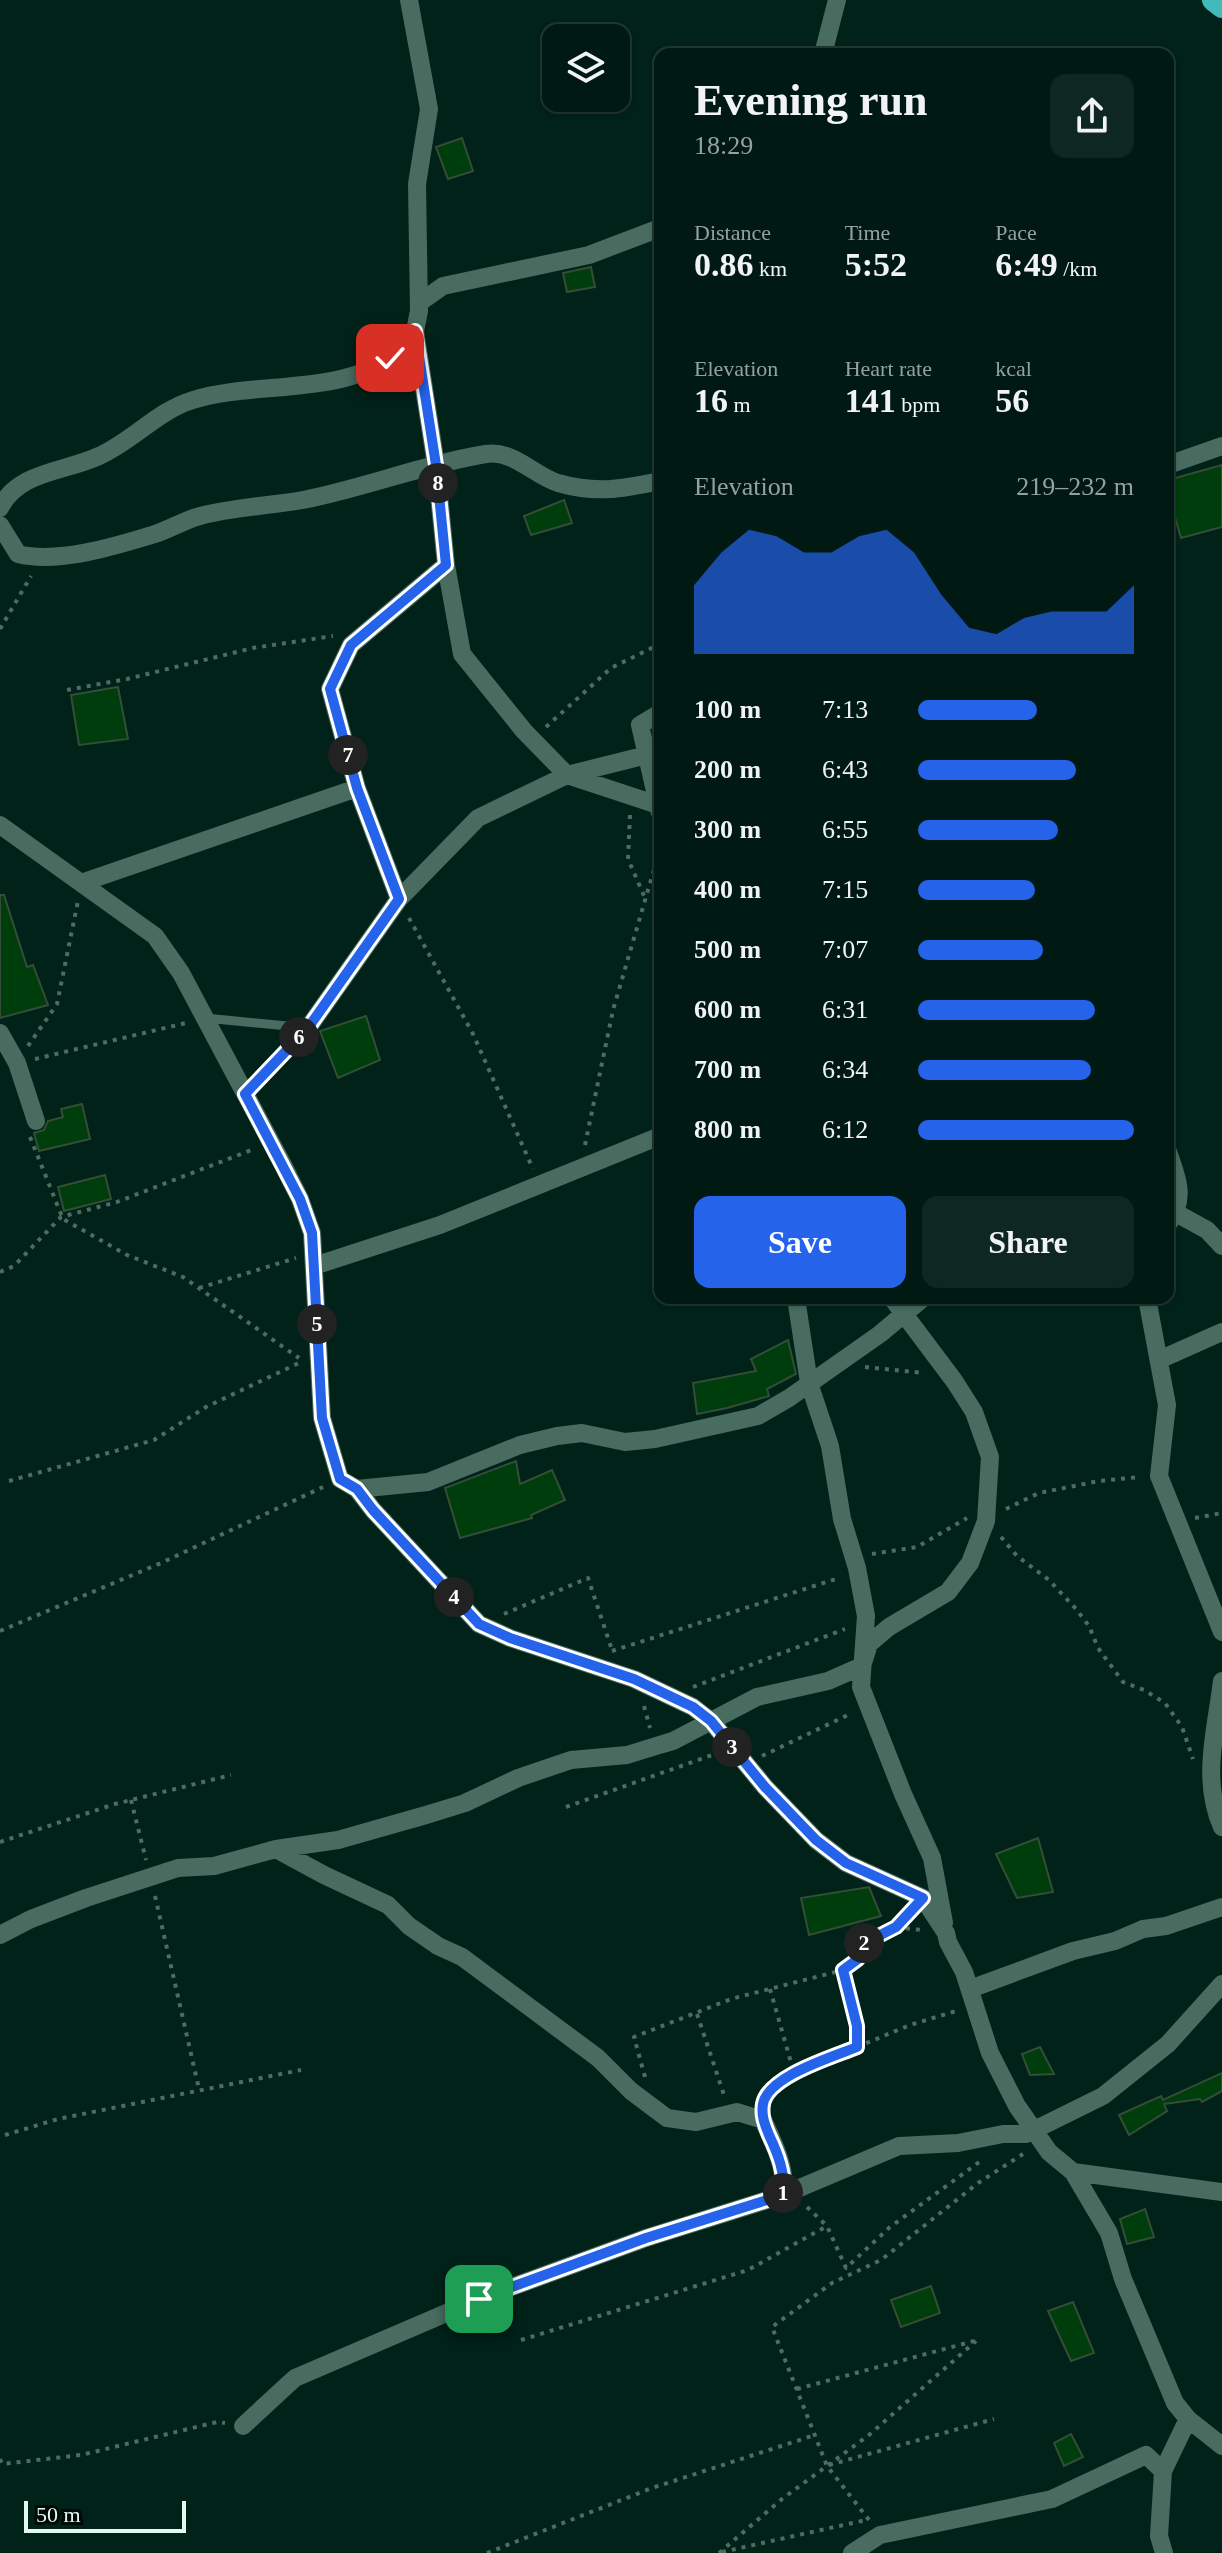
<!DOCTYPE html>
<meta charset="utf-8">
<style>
body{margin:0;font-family:"Times New Roman",serif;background:#0e2721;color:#f1f3f6;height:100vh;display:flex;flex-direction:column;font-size:30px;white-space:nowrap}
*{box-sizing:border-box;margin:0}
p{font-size:26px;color:#95a1a0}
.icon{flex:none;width:44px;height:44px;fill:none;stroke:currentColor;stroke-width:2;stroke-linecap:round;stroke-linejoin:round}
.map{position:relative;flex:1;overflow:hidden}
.panel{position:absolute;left:654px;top:48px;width:520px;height:1256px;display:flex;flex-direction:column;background:#001a13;border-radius:16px;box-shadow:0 2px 6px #0004,0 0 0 2px #223833}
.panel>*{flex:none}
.controls{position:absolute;left:542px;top:24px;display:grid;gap:16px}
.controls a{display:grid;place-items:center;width:88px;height:88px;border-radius:16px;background:#001a13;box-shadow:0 2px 6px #0004,0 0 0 2px #223833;font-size:40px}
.scale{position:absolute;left:24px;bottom:20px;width:162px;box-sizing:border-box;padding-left:8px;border:4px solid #e5f9f1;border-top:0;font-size:22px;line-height:28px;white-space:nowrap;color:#e5f9f1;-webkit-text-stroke:6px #000905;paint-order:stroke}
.pin{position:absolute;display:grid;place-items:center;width:68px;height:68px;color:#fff;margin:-34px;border-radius:16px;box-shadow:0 4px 12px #0006}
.km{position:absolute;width:40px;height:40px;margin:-20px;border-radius:50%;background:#222;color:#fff;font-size:22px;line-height:40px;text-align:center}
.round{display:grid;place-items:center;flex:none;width:84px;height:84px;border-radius:16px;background:#0e2721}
.summary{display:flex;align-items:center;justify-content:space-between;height:136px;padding:0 40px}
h1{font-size:44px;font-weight:700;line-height:60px}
.stats{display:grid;grid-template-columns:repeat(3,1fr);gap:12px;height:136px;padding:8px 40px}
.stats div{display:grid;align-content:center}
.stats b{font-size:34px;font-weight:700}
.stats small{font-size:22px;font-weight:400}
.stats p{font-size:22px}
.chart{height:224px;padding:16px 40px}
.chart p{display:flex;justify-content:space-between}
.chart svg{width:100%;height:144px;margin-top:8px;fill:#2563eb;opacity:.7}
.button{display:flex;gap:16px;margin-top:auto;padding:16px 40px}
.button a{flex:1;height:92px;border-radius:16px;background:#2563eb;color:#fff;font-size:32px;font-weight:700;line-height:92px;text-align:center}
.button a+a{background:#0e2721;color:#f1f3f6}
ul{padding:0 40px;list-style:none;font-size:26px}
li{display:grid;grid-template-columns:128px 96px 1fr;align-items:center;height:60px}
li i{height:20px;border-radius:10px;background:#2563eb}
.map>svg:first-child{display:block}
.building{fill:#003d0c;stroke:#354c36;stroke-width:2}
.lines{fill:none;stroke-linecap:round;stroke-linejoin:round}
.path{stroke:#4f6c63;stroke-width:4;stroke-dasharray:4 6;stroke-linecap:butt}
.service{stroke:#486c60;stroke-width:9}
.minor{stroke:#486c60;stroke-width:18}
.trunk{stroke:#42baba;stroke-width:22}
.route-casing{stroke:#fff;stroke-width:16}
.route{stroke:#2563eb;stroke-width:10}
</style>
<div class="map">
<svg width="1222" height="2553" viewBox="0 0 1222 2553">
<rect width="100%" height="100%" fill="#002219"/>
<path class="building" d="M 462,138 L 473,171 L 448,179 L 436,147 Z
M 591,267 L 595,287 L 567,292 L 563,273 Z
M 1222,465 L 1222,527 L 1181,538 L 1168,493 L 1168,480 Z
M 564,500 L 572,523 L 531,535 L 524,516 Z
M 118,687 L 128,739 L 79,745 L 71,695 Z
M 0,895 L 4,895 L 27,967 L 33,965 L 48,1005 L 0,1018 Z
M 366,1016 L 380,1060 L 338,1078 L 320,1031 Z
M 82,1104 L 90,1139 L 39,1151 L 34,1133 L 44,1130 L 48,1121 L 63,1117 L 61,1109 Z
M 105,1175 L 111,1199 L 64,1211 L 58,1187 Z
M 788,1340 L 796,1374 L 767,1389 L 769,1396 L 727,1408 L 697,1414 L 693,1383 L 756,1371 L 751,1359 Z
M 516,1461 L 520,1484 L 552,1470 L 565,1500 L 531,1515 L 532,1518 L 460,1538 L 445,1488 Z
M 1038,1838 L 1053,1892 L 1017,1898 L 996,1854 Z
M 869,1887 L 881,1916 L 809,1935 L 801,1898 Z
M 1040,2047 L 1054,2074 L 1030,2075 L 1022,2054 Z
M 1222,2073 L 1222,2091 L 1202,2102 L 1200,2099 L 1164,2104 L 1167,2111 L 1129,2135 L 1119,2115 L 1161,2096 L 1163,2100 Z
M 1145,2209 L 1154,2237 L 1127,2244 L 1120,2219 Z
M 931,2286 L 940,2313 L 901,2327 L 891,2300 Z
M 1073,2302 L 1094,2353 L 1071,2361 L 1048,2311 Z
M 1071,2434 L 1083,2457 L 1064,2466 L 1054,2443 Z"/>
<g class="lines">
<path class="path" d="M 0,629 L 31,576
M 67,690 L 127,679 L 253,648 L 333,636
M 546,727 L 611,668 L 660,644
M 630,815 L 628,859 L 645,898
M 409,918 L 473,1034 L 533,1169
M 28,1046 L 57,1004 L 78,901
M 35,1059 L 186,1023
M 30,1137 L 63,1219 L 127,1255 L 183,1277 L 299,1358
M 585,1145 L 613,1010 L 660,849
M 0,1272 L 14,1266 L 61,1217 L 117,1202 L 254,1149
M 199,1288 L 296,1258
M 865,1367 L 924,1373
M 9,1481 L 154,1440 L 206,1407 L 301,1362
M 1006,1509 L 1039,1493 L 1099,1481 L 1140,1477
M 1195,1518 L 1222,1513
M 1001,1537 L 1017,1556 L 1049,1580 L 1076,1609 L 1089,1626 L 1098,1648 L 1123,1682 L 1144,1690 L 1165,1703 L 1182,1727 L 1193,1759
M 872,1554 L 917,1547 L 967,1518
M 504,1614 L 588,1578 L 612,1650
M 0,1631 L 161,1563 L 323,1487
M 612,1651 L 839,1578
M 693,1687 L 845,1629
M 644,1706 L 650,1728
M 762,1756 L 852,1713
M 131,1800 L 146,1860
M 566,1807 L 715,1754
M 0,1842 L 115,1804 L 231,1775
M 155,1896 L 199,2089
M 896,1927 L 921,1930
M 843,1970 L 858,1959 L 859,1946 L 896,1927 L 910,1912
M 770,1989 L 794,2073
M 697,2014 L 724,2095
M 857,2047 L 910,2025 L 956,2011
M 645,2077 L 634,2037 L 731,1999 L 843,1970 L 857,2026 L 857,2047 C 824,2061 784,2071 763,2102
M 5,2135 L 58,2119 L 301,2070
M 807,2207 L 827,2226 L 846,2268 L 890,2227 L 982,2160
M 521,2340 L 748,2270 L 827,2226
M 797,2389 L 974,2341
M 0,2459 L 2,2464 L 81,2455 L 217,2422 L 225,2423
M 829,2465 L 994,2419
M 869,2520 L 827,2466 L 772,2327 L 832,2283 L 881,2260 L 978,2183 L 1023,2154
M 722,2552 L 866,2520
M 487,2553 L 652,2488 L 815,2435
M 719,2553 L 782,2499 L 869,2435 L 976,2341"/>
<path class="service" d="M 205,1018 L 308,1028 L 245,1094"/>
<path class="minor" d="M 823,54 L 837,0
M 419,303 L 443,286 L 589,255 L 660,228
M 1168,465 L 1222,446
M 0,508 C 18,471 65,472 99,456 C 133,441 157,411 193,400 C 252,381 338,396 389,358 C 399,351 406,340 415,331
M 0,525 L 18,554 C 58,564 116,546 155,534 C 170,529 185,520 200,516 C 234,507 268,506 303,500 C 365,488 424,464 486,454 C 514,450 533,475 558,483 C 597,494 621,489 660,481
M 446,565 L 462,654 L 524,731 L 567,775 L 658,805
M 357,788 L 330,689 L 351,645 L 446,565 L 436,465 L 415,331 L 419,311 L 417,184 L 429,109 L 409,0
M 660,813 L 640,725 L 660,713
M 0,825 L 155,936 L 181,973 L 283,1165 L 300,1199 L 312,1233 L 322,1418 L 340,1479 L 357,1489 L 373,1510 L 479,1624 L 510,1638 L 634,1679 L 693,1707 L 711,1721 L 765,1787 L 816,1840 L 846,1863 L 923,1898 L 946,1933 L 948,1942 L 964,1972 L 990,2053 L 1017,2106 L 1049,2152 L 1073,2172 L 1222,2192
M 81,883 L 357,788 L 399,899
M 308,1028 L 399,899 L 478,818 L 567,775 L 647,755
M 0,1033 L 17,1063 L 36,1121
M 1168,1152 C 1178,1179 1186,1199 1168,1224
M 1176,1213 L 1207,1230 L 1222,1246
M 314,1266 L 440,1225 L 660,1136
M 796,1298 L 809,1383 L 830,1446 L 842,1519 L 857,1568 L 866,1616 L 861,1687 L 903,1794 L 932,1858 L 944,1923
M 1147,1298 L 1167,1405 L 1159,1476 L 1222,1632
M 1159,1360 L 1222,1332
M 357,1489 L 428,1482 L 520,1445 L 557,1436 L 582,1433 L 625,1442 L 655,1439 L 758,1416 L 789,1398 L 880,1334 L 923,1298
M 1222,1681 C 1216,1730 1201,1780 1222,1827
M 276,1849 L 338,1840 L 426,1815 L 465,1803 L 518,1778 L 571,1760 L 627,1755 L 656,1746 L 673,1741 L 757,1697 L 828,1681 L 862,1666 L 869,1644 L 889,1627 L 948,1592 L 970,1563 L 986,1521 L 990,1457 L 974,1412 L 955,1382 L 892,1298
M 0,1935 L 31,1919 L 86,1898 L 178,1868 L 214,1866 L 276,1849 L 324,1875 L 388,1905 L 409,1926 L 438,1946 L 462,1957 L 598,2058 L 631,2091 L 667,2118 L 696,2122 L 737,2112 L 763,2120 C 774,2144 787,2169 783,2195
M 970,1989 L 1073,1951 L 1115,1941 L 1143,1929 L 1166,1926 L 1222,1907
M 1073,2172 L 1109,2233 L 1123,2279 L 1175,2403 L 1188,2419 L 1163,2471 L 1159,2536 L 1164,2553
M 1188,2419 L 1222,2446
M 243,2426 L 295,2378 L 479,2299 L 646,2238 L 783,2195 L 899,2146 L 958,2143 L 1003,2134 L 1026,2134 L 1103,2096 L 1168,2044 L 1222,1984
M 852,2553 L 880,2535 L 1052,2499 L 1146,2455 L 1163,2471"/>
<path class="trunk" d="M 1213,0 L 1222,7"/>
</g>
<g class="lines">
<g class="route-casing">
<path id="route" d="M 390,358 L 415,331 L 436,465 L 446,565 L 351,645 L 330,689 L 357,788 L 399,899 L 308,1028 L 245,1094 L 300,1199 L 312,1233 L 322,1418 L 340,1479 L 357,1489 L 373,1510 L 479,1624 L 510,1638 L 634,1679 L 693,1707 L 711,1721 L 765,1787 L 816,1840 L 846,1863 L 923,1898 L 896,1927 L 859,1946 L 858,1959 L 843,1970 L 857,2026 L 857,2047 C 833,2057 768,2076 763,2104 C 761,2116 765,2125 769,2135 C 778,2154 786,2174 783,2195 L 646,2238 L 479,2299"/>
</g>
<use href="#route" class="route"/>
</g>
</svg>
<div class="controls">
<a><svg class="icon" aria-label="layers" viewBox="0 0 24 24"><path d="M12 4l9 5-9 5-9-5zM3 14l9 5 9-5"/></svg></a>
</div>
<div class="scale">50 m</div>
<div class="pin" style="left:479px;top:2299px;background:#1e9e55"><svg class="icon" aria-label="arrive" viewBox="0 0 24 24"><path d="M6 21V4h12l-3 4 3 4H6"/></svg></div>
<div class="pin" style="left:390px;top:358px;background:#d93025"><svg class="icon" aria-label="check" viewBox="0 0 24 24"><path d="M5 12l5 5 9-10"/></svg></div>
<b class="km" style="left:783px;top:2193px">1</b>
<b class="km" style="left:864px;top:1943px">2</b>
<b class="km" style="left:732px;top:1747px">3</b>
<b class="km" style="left:454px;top:1597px">4</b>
<b class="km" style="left:317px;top:1324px">5</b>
<b class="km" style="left:299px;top:1037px">6</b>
<b class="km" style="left:348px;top:755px">7</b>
<b class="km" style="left:438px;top:483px">8</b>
<section class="panel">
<div class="summary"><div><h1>Evening run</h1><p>18:29</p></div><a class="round"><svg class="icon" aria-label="share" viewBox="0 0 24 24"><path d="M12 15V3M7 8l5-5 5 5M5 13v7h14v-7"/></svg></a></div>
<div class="stats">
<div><p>Distance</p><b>0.86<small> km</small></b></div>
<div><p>Time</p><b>5:52</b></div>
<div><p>Pace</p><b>6:49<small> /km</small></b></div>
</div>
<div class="stats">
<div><p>Elevation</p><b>16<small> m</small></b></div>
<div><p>Heart rate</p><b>141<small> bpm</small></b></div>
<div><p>kcal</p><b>56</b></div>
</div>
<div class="chart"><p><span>Elevation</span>219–232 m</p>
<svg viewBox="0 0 160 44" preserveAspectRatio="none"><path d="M0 44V23L10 13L20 6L30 8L40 13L50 13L60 8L70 6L80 13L90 26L100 36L110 38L120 33L130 31L140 31L150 31L160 23V44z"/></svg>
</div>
<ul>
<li><b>100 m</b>7:13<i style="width:55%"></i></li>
<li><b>200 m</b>6:43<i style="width:73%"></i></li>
<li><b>300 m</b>6:55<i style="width:65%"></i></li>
<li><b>400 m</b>7:15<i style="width:54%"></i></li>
<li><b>500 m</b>7:07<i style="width:58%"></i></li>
<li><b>600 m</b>6:31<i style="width:82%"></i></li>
<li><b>700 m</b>6:34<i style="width:80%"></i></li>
<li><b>800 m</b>6:12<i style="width:100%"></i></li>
</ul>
<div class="button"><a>Save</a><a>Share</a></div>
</section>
</div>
